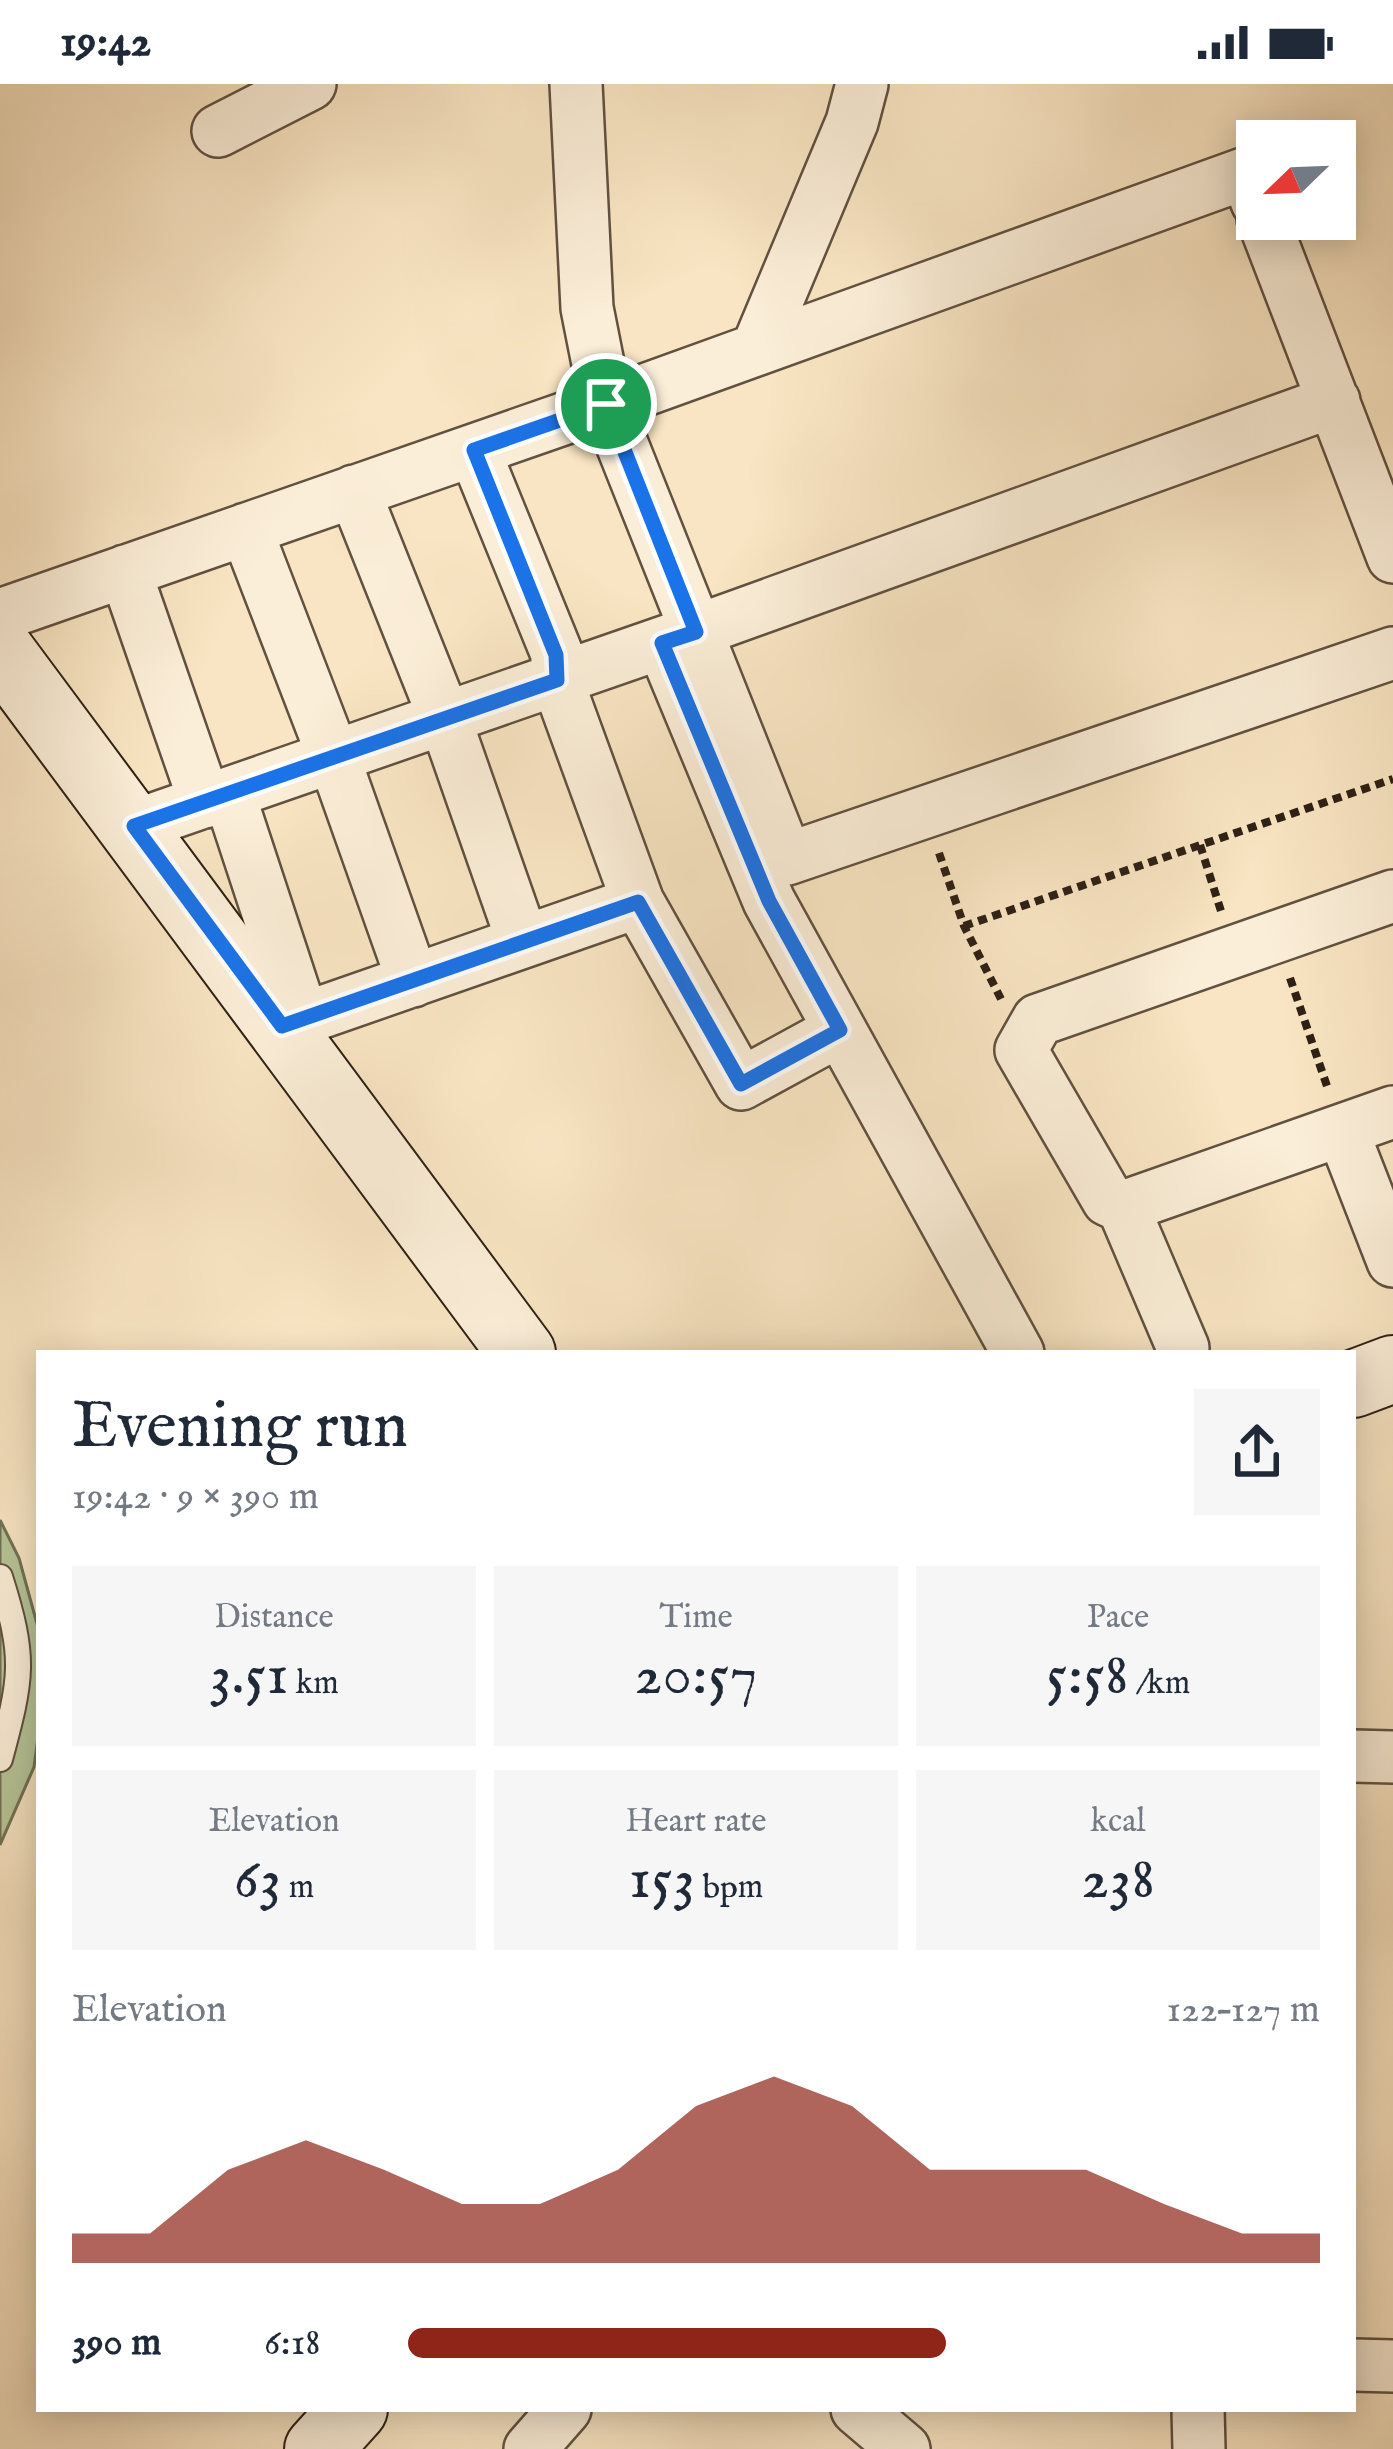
<!DOCTYPE html>
<meta charset="utf-8">
<style>
body{margin:0;font-family:"IM FELL English",serif;background:#f6f6f7;color:#1f2937;height:100vh;display:flex;flex-direction:column;font-size:45px;white-space:nowrap}
*{box-sizing:border-box;margin:0}
p{font-size:39px;color:#747a83}
.icon{flex:none;width:66px;height:66px;fill:none;stroke:currentColor;stroke-width:2;stroke-linecap:round;stroke-linejoin:round}
.map{position:relative;flex:1;overflow:hidden}
.panel{position:absolute;left:36px;top:1266px;width:1320px;height:1062px;display:flex;flex-direction:column;background:#fff;border-radius:0px;box-shadow:0 6px 30px #0003}
.panel>*{flex:none}
.needle{width:78px;rotate:247deg}
.buttons{position:absolute;left:1236px;top:36px;display:grid;gap:24px}
.buttons a{display:grid;place-items:center;width:120px;height:120px;border-radius:0px;background:#fff;box-shadow:0 6px 30px #0003;font-size:60px}
.pin{position:absolute;display:grid;place-items:center;width:102px;height:102px;color:#fff;margin:-51px;border:6px solid #fff;border-radius:50%;box-shadow:0 3px 12px #0007}
.round{display:grid;place-items:center;flex:none;width:126px;height:126px;border-radius:0px;background:#f6f6f7}
.headline{display:flex;align-items:center;justify-content:space-between;height:204px;padding:0 36px}
h1{font-size:66px;font-weight:600;line-height:90px}
.metrics{display:grid;grid-template-columns:repeat(3,1fr);gap:18px;height:204px;padding:12px 36px}
.metrics div{display:grid;align-content:center;border-radius:0px;background:#f6f6f7;text-align:center}
.metrics b{font-size:60px;font-weight:600}
.metrics small{font-size:33px;font-weight:400}
.metrics p{font-size:33px}
.chart{height:336px;padding:24px 36px}
.chart p{display:flex;justify-content:space-between}
.chart svg{width:100%;height:216px;margin-top:12px;fill:#8f2418;opacity:.7}
ul{padding:0 36px;list-style:none;font-size:39px}
li{display:grid;grid-template-columns:192px 144px 1fr;align-items:center;height:90px}
li i{height:30px;border-radius:15px;background:#8f2418}
.status{display:flex;justify-content:space-between;align-items:center;height:84px;padding:0 60px;background:#fff;direction:ltr}
.status svg{height:33px;fill:currentColor}
.map>svg:first-child{display:block}
.green{fill:#b8c699;stroke:#737358;stroke-width:3}
.lines{fill:none;stroke-linecap:round;stroke-linejoin:round}
.lane-casing{stroke:#615141;stroke-width:28}
.street-casing{stroke:#615141;stroke-width:56}
.secondary-casing{stroke:#2e2016;stroke-width:70}
.path{stroke:#2e2016;stroke-width:8;stroke-dasharray:9 6;stroke-linecap:butt}
.lane{stroke:#fbeed8;stroke-width:24}
.street{stroke:#fbeed8;stroke-width:51}
.secondary{stroke:#fbeed8;stroke-width:66}
.route-casing{stroke:#fff;stroke-width:24}
.route{stroke:#1a73e8;stroke-width:15}
</style>
<div class="status"><b>19:42</b><svg viewBox="0 0 49 12"><path d="M0 12V9h3v3zM5 12V6h3v6zM10 12V3h3v9zM15 12V0h3v12zM26 1h20v11H26zM47 4h2v5h-2z"/></svg></div>
<div class="map">
<svg width="1393" height="2365" viewBox="0 0 1393 2365">
<rect width="100%" height="100%" fill="#f9e5c3"/>
<filter id="stains"><feTurbulence type="fractalNoise" baseFrequency=".00167" numOctaves="4"/><feColorMatrix values="0 0 0 0 .2 0 0 0 0 .09 0 0 0 0 .02 0 0 0 .5 -.17"/></filter>
<radialGradient id="worn" r=".72"><stop offset=".6" stop-color="#630" stop-opacity="0"/><stop offset="1" stop-color="#630" stop-opacity=".3"/></radialGradient>
<path class="green" d="M 0,1436 L 19,1474 L 39,1547 L 39,1646 L 34,1683 L 0,1761 Z"/>
<g class="lines">
<g class="lane-casing">
<path id="lane" d="M 0,1493 C 26,1575 22,1593 0,1675"/>
</g>
<g class="street-casing">
<path id="street" d="M 576,0 L 587,224 L 606,320 L 787,775 L 1393,569
M 218,47 L 310,0
M 1263,135 L 1393,473
M 757,265 L 852,38 L 862,0
M 474,366 L 557,570 L 557,596 L 638,818
M 354,407 L 445,635 L 523,858
M 246,445 L 334,674 L 413,897
M 125,487 L 205,718
M 0,531 L 606,320 L 1246,89 L 1257,118
M 662,559 L 769,817 L 1018,1269
M 229,710 L 303,935
M 134,742 L 696,547 L 1334,317
M 1393,812 L 1038,936 L 1021,966 L 1108,1116 L 1123,1123 L 1393,1028
M 282,942 L 638,818 L 741,1000 L 840,946
M 1342,1046 L 1393,1177
M 1123,1123 L 1183,1264
M 1353,1672 L 1393,1673
M 1353,2281 L 1393,2282
M 857,2325 L 904,2365
M 1198,2325 L 1199,2365
M 530,2365 L 565,2325"/>
</g>
<g class="secondary-casing">
<path id="secondary" d="M 0,566 L 522,1269
M 1353,1300 L 1393,1285
M 318,2365 L 354,2325"/>
</g>
<path class="path" d="M 1200,761 L 1221,827
M 939,769 L 964,842 L 1001,915
M 964,842 L 1393,695
M 1290,894 L 1328,1005"/>
<use href="#lane" class="lane"/>
<use href="#street" class="street"/>
<use href="#secondary" class="secondary"/>
</g>
<g class="lines">
<g class="route-casing">
<path id="route" d="M 606,320 L 696,548 L 662,559 L 769,817 L 840,946 L 741,1000 L 638,818 L 282,942 L 134,742 L 557,596 L 556,571 L 474,366 Z"/>
</g>
<use href="#route" class="route"/>
</g>
<rect width="100%" height="100%" filter="url(#stains)"/>
<rect width="100%" height="100%" fill="url(#worn)"/>
</svg>
<div class="buttons">
<a><svg class="needle" viewBox="-14 -14 28 28"><path d="M0-13l5 13h-10z" fill="#e53935"/><path d="M0 13l5-13h-10z" fill="#747a83"/></svg></a>
</div>
<div class="pin" style="left:606px;top:320px;background:#1e9e55"><svg class="icon" aria-label="arrive" viewBox="0 0 24 24"><path d="M6 21V4h12l-3 4 3 4H6"/></svg></div>
<section class="panel">
<div class="headline"><div><h1>Evening run</h1><p>19:42 · 9 × 390 m</p></div><a class="round"><svg class="icon" aria-label="share" viewBox="0 0 24 24"><path d="M12 15V3M7 8l5-5 5 5M5 13v7h14v-7"/></svg></a></div>
<div class="metrics">
<div><p>Distance</p><b>3.51<small> km</small></b></div>
<div><p>Time</p><b>20:57</b></div>
<div><p>Pace</p><b>5:58<small> /km</small></b></div>
</div>
<div class="metrics">
<div><p>Elevation</p><b>63<small> m</small></b></div>
<div><p>Heart rate</p><b>153<small> bpm</small></b></div>
<div><p>kcal</p><b>238</b></div>
</div>
<div class="chart"><p><span>Elevation</span>122–127 m</p>
<svg viewBox="0 0 160 44" preserveAspectRatio="none"><path d="M0 44V38L10 38L20 25L30 19L40 25L50 32L60 32L70 25L80 12L90 6L100 12L110 25L120 25L130 25L140 32L150 38L160 38V44z"/></svg>
</div>
<ul>
<li><b>390 m</b>6:18<i style="width:59%"></i></li>
</ul>
</section>
</div>
